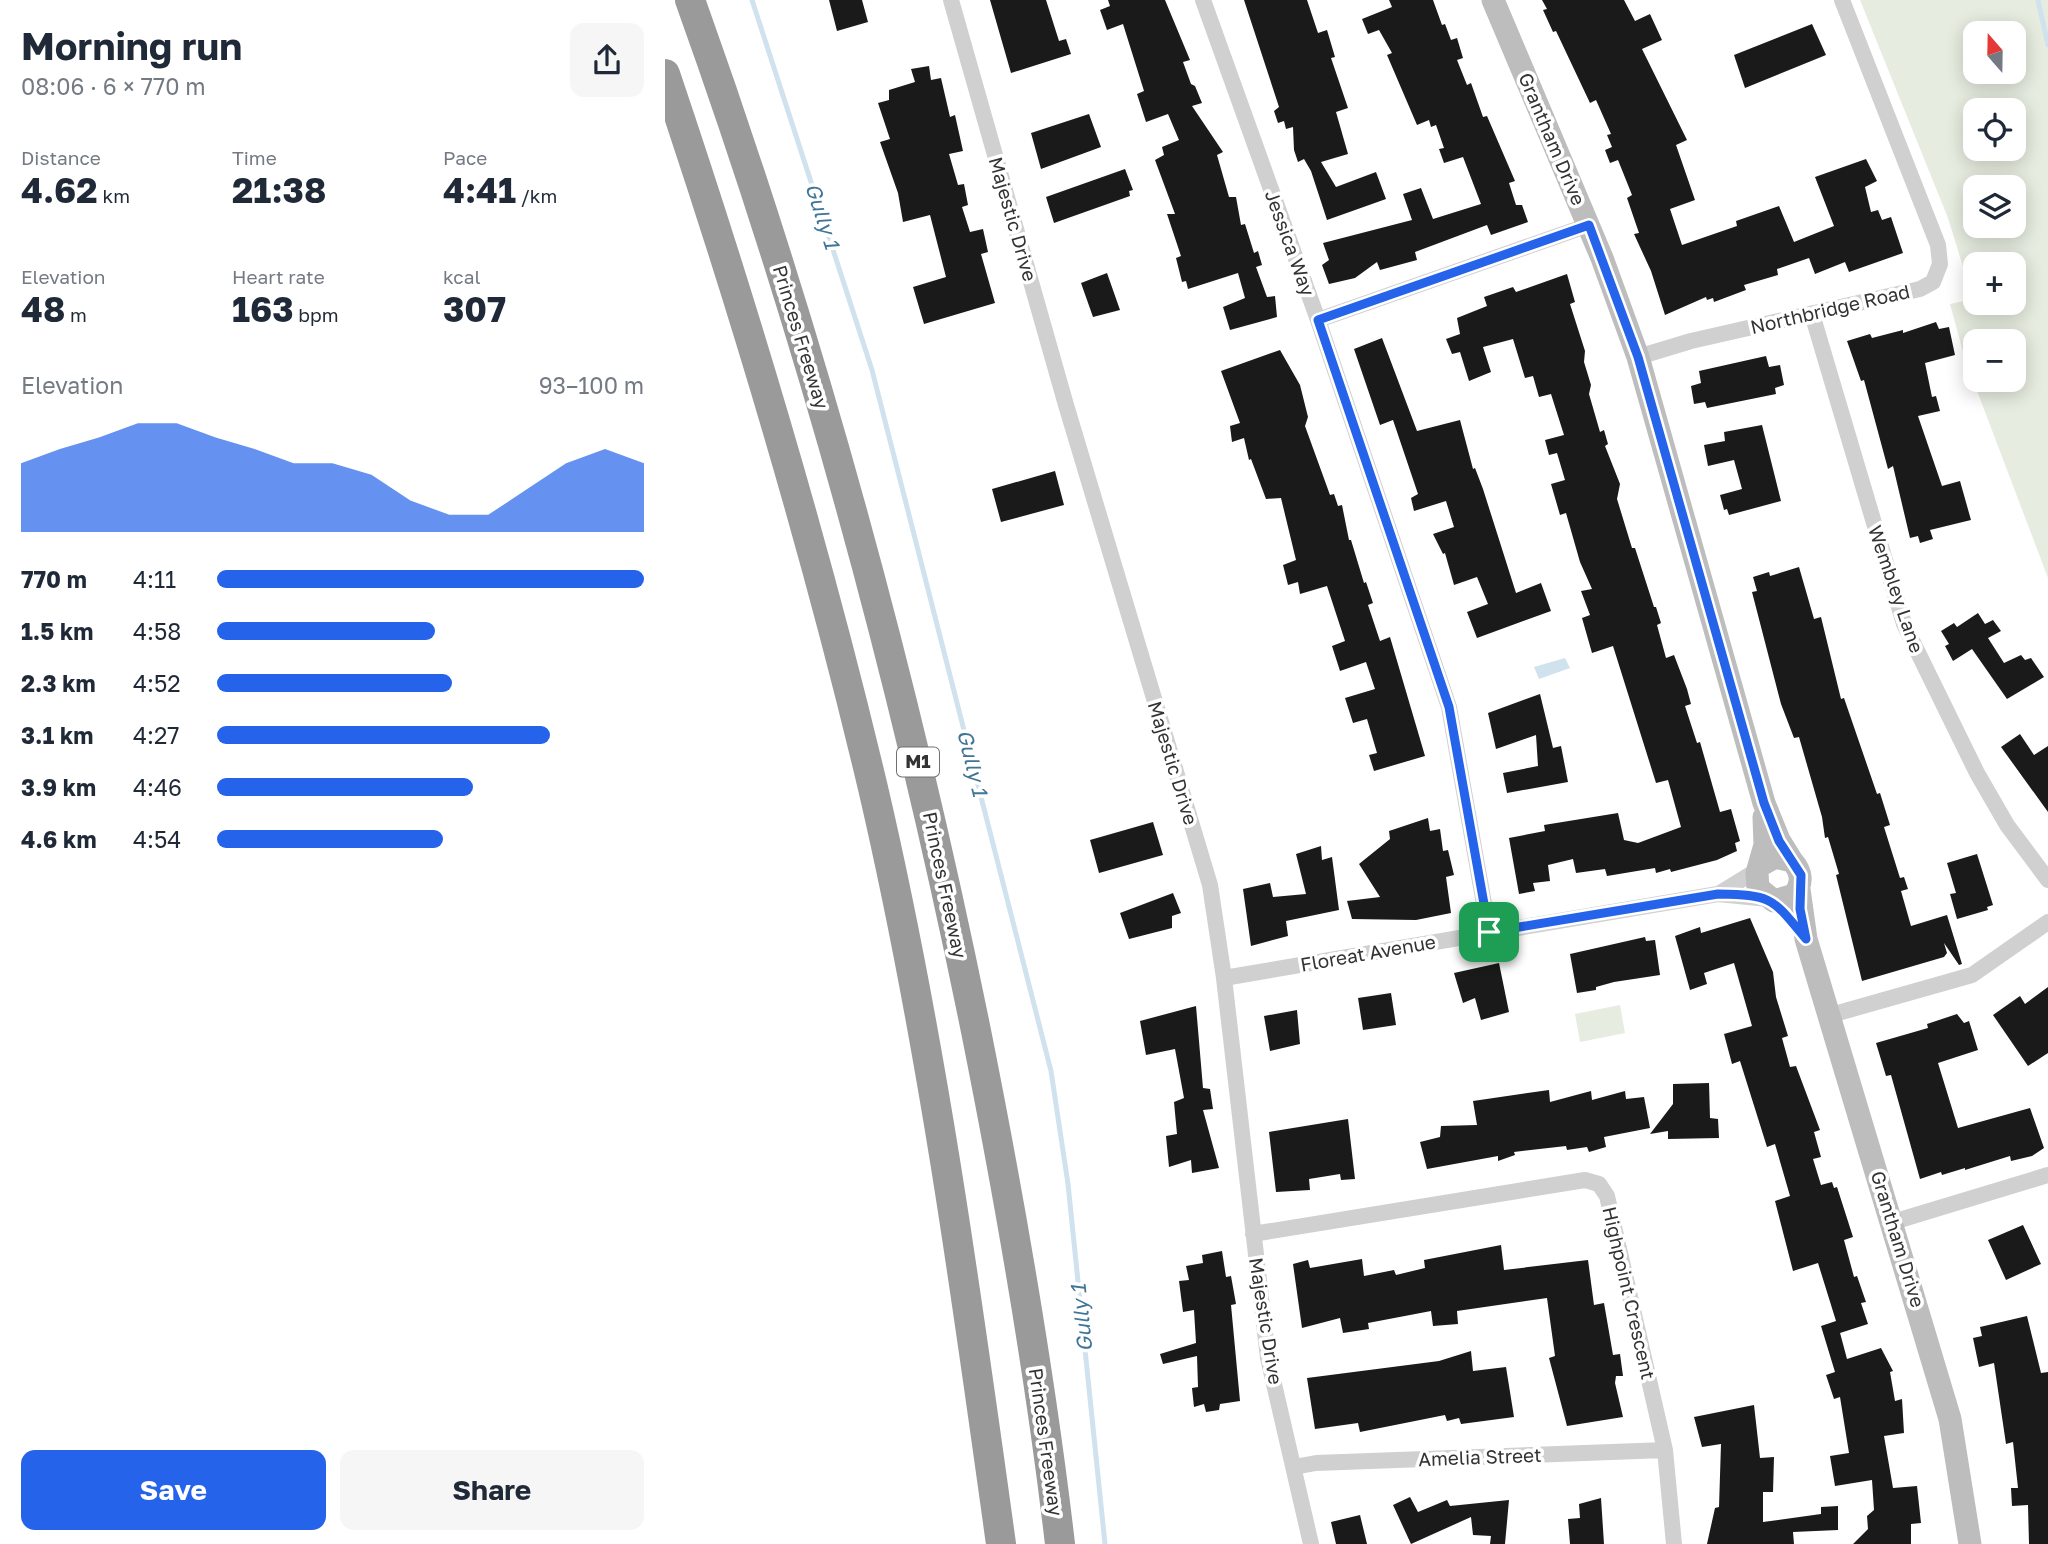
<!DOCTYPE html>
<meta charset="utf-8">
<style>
body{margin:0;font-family:"Golos Text",sans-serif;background:#f6f6f7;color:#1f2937;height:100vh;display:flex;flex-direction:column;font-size:26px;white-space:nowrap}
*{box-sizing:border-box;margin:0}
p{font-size:23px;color:#747a83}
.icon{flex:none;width:38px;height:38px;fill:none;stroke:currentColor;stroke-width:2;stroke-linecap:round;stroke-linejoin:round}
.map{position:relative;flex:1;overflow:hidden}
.side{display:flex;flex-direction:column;background:#fff;width:665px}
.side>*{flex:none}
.needle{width:46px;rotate:340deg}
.tools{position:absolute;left:1298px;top:21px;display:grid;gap:14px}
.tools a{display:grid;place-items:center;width:63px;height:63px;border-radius:14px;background:#fff;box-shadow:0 4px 18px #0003;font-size:35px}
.pin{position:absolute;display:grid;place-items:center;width:60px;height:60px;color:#fff;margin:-30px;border-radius:14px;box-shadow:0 4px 10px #0006}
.round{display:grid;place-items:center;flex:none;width:74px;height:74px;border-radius:14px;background:#f6f6f7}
.head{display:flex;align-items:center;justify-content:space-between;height:119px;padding:0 21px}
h1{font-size:38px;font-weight:700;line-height:52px}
.figures{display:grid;grid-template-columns:repeat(3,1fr);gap:10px;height:119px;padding:7px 21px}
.figures div{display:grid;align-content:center}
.figures b{font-size:35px;font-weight:700}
.figures small{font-size:19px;font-weight:400}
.figures p{font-size:19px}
.chart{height:196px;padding:14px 21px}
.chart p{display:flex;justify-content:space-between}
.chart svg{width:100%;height:126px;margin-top:7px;fill:#2563eb;opacity:.7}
.cta{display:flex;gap:14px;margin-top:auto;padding:14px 21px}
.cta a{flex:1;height:80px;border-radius:14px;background:#2563eb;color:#fff;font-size:28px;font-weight:700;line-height:80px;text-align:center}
.cta a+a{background:#f6f6f7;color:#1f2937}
ul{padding:0 21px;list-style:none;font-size:23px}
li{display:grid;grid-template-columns:112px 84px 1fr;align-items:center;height:52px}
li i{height:18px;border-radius:9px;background:#2563eb}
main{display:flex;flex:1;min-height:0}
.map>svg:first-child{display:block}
.green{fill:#e6ecdf;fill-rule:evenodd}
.water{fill:#cfe2ee}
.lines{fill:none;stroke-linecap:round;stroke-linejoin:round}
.stream{stroke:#cfe2ee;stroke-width:5}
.building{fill:#1a1a1a}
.street{stroke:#d0d0d0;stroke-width:16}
.secondary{stroke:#bdbdbd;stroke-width:23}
.highway{stroke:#9a9a9a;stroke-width:30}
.route-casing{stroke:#fff;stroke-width:14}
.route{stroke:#2563eb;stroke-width:9}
.labels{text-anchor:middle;stroke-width:7;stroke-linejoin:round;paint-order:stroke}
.shield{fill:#fff;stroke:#707070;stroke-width:2}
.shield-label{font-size:18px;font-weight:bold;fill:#333}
.street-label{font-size:19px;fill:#333;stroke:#fff}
.water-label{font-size:21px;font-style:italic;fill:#3f7597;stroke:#fff}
</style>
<main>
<section class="side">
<div class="head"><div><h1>Morning run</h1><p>08:06 · 6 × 770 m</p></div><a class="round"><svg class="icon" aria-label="share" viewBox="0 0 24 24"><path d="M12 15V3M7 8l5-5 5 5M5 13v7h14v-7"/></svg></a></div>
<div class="figures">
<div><p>Distance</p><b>4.62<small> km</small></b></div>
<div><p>Time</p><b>21:38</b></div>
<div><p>Pace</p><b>4:41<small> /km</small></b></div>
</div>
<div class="figures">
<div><p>Elevation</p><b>48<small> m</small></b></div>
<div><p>Heart rate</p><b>163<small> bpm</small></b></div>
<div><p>kcal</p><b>307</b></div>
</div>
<div class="chart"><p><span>Elevation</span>93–100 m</p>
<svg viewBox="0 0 160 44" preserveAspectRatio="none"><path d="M0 44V20L10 15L20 11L30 6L40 6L50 11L60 15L70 20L80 20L90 24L100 33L110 38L120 38L130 29L140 20L150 15L160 20V44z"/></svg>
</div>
<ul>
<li><b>770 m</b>4:11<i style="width:100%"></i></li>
<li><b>1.5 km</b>4:58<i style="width:51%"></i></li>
<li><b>2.3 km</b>4:52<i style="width:55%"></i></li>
<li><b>3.1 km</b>4:27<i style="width:78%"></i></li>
<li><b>3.9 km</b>4:46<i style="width:60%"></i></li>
<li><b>4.6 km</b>4:54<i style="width:53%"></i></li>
</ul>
<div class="cta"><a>Save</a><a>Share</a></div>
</section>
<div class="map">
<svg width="1383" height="1544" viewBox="0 0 1383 1544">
<rect width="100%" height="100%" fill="#fff"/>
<path class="green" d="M 1195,0 L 1383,0 L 1383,578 L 1300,359 L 1285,304 L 1308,299 L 1283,218 ZM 1311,33 L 1349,33 L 1349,72 L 1311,72 ZM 1311,110 L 1349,110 L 1349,149 L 1311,149 ZM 1311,187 L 1349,187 L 1349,226 L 1311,226 ZM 1311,264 L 1349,264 L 1349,303 L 1311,303 ZM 1311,341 L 1349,341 L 1349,380 L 1311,380 Z
M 955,1005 L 960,1033 L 915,1042 L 910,1014 Z"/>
<path class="water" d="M 900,658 L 905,668 L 874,679 L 869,667 Z"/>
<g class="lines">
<path class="stream" d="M 87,0 L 207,370 L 386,1071 L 403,1184 L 440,1544
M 1373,0 L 1383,45"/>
</g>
<path class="building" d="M 164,0 L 197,0 L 203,22 L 172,31 Z
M 325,0 L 381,0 L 394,41 L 401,39 L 406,54 L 346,73 Z
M 443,0 L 500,0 L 525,60 L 518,62 L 526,84 L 530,86 L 537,103 L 527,106 L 558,152 L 552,155 L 564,197 L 571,197 L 576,225 L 580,224 L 589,253 L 593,251 L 597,265 L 591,267 L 602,297 L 610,296 L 612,317 L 565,330 L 558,307 L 580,298 L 573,273 L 523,289 L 521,281 L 517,282 L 511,258 L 516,256 L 502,214 L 510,214 L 490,160 L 499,155 L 497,147 L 514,140 L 503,114 L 481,122 L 472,94 L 479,91 L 458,24 L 442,30 L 435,10 L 445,6 Z
M 579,0 L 642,0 L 653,33 L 662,30 L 670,57 L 666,58 L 683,108 L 671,112 L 683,154 L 656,162 L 671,187 L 711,172 L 721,199 L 662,220 L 646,171 L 639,159 L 633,162 L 629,150 L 628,127 L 621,129 L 619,121 L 613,123 L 609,111 L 614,107 Z
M 724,0 L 768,0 L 777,25 L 780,24 L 786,40 L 792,38 L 798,58 L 792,60 L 802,85 L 806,83 L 818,117 L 822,116 L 850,181 L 844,183 L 851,205 L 857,205 L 863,222 L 826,235 L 822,225 L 750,252 L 752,260 L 715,270 L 712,262 L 690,278 L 664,284 L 657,265 L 664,260 L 658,243 L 747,220 L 738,194 L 756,188 L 768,219 L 816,204 L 798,157 L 779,163 L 774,149 L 779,148 L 771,125 L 766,127 L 764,120 L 752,125 L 722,55 L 727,53 L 714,30 L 703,34 L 697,19 L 727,7 Z
M 877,0 L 959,0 L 970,21 L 985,14 L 997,40 L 977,49 L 1022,140 L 1011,145 L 1030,200 L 1005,209 L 1017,245 L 1072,226 L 1071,221 L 1114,206 L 1129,242 L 1169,226 L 1150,177 L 1201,159 L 1212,181 L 1200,187 L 1206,212 L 1213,210 L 1217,220 L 1226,217 L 1238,253 L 1184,272 L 1180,262 L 1150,274 L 1144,258 L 1112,269 L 1113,275 L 1079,285 L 1081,290 L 1049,302 L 1048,298 L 1042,300 L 1041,297 L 1000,315 L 986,271 L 969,234 L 974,233 L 962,198 L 967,195 L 953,160 L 945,163 L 940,150 L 947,147 L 942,135 L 946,134 L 931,100 L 925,103 L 891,31 L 888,32 L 878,10 L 882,9 Z
M 1147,24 L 1161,55 L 1080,88 L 1069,55 Z
M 264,66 L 266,80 L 276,78 L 285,117 L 290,115 L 298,151 L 284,154 L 293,185 L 299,184 L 303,205 L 297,207 L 305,232 L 318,229 L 323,252 L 316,254 L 330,303 L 259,324 L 248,287 L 281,277 L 265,215 L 238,222 L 233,193 L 215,142 L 225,139 L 213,103 L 224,100 L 224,90 L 250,82 L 246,69 Z
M 424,114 L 436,147 L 376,169 L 366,133 Z
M 460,169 L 468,190 L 464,191 L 465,196 L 389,223 L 381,197 Z
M 442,273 L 455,310 L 428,317 L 416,283 Z
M 902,274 L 910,302 L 905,304 L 920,351 L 919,362 L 926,385 L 924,394 L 935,432 L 939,430 L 943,444 L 940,446 L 955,484 L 952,499 L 967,548 L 970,548 L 989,607 L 991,607 L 996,623 L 992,625 L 1001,658 L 1009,655 L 1022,689 L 1026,704 L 1020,706 L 1032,743 L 1035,742 L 1055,812 L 1066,809 L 1075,841 L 1070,843 L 1072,851 L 1052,860 L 1006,872 L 1005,869 L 991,873 L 990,868 L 942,876 L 940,869 L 911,873 L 908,859 L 883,865 L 885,881 L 868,883 L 870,891 L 854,894 L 844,838 L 880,831 L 879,825 L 953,813 L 959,840 L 973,843 L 1016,827 L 1003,780 L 991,783 L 948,646 L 927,653 L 917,618 L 925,615 L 916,591 L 927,589 L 915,562 L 901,513 L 895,515 L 886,484 L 900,480 L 892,453 L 884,455 L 880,440 L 899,435 L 886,394 L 874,397 L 868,376 L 860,378 L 848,339 L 818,347 L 826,372 L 804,381 L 795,352 L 787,354 L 781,339 L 795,334 L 792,318 L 822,306 L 819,297 L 848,287 L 851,292 Z
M 1271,322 L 1274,329 L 1284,327 L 1290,355 L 1260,363 L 1267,397 L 1271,396 L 1275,411 L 1253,416 L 1277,486 L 1295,481 L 1306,520 L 1265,530 L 1268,539 L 1255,543 L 1253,536 L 1245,538 L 1228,466 L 1223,469 L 1199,380 L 1196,381 L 1182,341 L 1205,334 L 1207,338 L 1238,330 L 1238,333 Z
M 717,338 L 752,431 L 795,420 L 808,469 L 810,468 L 818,489 L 851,593 L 876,583 L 886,611 L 812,638 L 802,612 L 823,604 L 812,577 L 789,585 L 780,553 L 778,554 L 768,534 L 789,527 L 781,501 L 749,511 L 746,498 L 753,494 L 728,420 L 715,425 L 689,349 Z
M 615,350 L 635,385 L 643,417 L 640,426 L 665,495 L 669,494 L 673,506 L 677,505 L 684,540 L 686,540 L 699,583 L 701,582 L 708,603 L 703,605 L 715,641 L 725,637 L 760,756 L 709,771 L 704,755 L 712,753 L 702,719 L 688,723 L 680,698 L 710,689 L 701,662 L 675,671 L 667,646 L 680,641 L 662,586 L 635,594 L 633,582 L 623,585 L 618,565 L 631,560 L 616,498 L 601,499 L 586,459 L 584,460 L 579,438 L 567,442 L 565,426 L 575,423 L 556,371 Z
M 1101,356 L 1104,367 L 1115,365 L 1119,385 L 1110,388 L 1111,394 L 1042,408 L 1040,402 L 1029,404 L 1026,386 L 1036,383 L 1034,371 Z
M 1097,425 L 1116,501 L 1064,515 L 1062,509 L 1059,510 L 1055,495 L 1077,489 L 1069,460 L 1043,466 L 1039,445 L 1060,441 L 1059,432 Z
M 390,471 L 399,505 L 336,522 L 327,489 Z
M 1134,567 L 1149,619 L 1156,617 L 1176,699 L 1179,698 L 1212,794 L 1215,793 L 1225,825 L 1219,827 L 1235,878 L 1239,877 L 1243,889 L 1236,891 L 1246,926 L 1282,915 L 1297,964 L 1294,965 L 1279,943 L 1282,953 L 1279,957 L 1197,981 L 1171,875 L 1174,874 L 1163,837 L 1160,838 L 1157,817 L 1134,737 L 1129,738 L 1116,704 L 1087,592 L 1092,591 L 1088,577 L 1104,572 L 1105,576 Z
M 1313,613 L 1320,624 L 1328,620 L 1336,631 L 1323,638 L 1339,663 L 1356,655 L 1360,660 L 1366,658 L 1379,677 L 1342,699 L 1307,649 L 1288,661 L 1280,646 L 1284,644 L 1276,631 L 1289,623 L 1292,627 Z
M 875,694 L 888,748 L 896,746 L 903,782 L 842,793 L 838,773 L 873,766 L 871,735 L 831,749 L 823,713 Z
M 1355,734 L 1369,755 L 1383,746 L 1383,812 L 1336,747 Z
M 763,818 L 765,831 L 775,829 L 778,851 L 783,850 L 789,875 L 781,877 L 786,913 L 751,920 L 687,919 L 682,901 L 715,897 L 694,864 L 725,839 L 724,831 Z
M 488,822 L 498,855 L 434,873 L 425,840 Z
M 656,846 L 657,860 L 667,857 L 674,910 L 621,921 L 623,936 L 586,946 L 578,889 L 605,883 L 608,897 L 641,894 L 631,854 Z
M 1312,854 L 1328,905 L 1322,907 L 1323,910 L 1292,919 L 1285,894 L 1291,893 L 1282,863 Z
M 508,893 L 516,913 L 507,916 L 507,928 L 464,939 L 455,913 Z
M 1085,918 L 1108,972 L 1111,997 L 1123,1036 L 1117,1038 L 1125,1067 L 1131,1066 L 1155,1130 L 1149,1132 L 1156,1157 L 1148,1159 L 1156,1185 L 1167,1182 L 1169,1188 L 1172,1187 L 1188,1237 L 1179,1240 L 1189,1277 L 1192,1276 L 1201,1302 L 1196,1303 L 1203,1324 L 1175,1333 L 1174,1329 L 1182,1359 L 1216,1348 L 1228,1371 L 1225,1372 L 1230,1401 L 1237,1399 L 1239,1433 L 1219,1436 L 1228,1488 L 1252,1486 L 1256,1523 L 1246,1524 L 1246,1544 L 1188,1544 L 1203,1529 L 1202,1516 L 1209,1510 L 1207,1480 L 1170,1486 L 1165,1456 L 1184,1453 L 1175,1397 L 1169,1399 L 1161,1375 L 1170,1372 L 1156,1326 L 1171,1321 L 1153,1263 L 1128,1271 L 1110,1201 L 1125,1196 L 1110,1144 L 1102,1147 L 1075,1061 L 1067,1064 L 1059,1034 L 1087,1026 L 1069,963 L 1039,973 L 1042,984 L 1025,990 L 1010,936 L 1035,927 L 1036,933 Z
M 980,937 L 981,941 L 990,940 L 995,975 L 949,982 L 931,987 L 931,990 L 912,993 L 905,954 Z
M 834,963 L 844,1012 L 816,1020 L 810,998 L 798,1003 L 789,973 Z
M 1383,987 L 1383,1053 L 1363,1066 L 1328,1015 L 1355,996 L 1360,1004 Z
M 726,993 L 731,1025 L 698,1030 L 693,998 Z
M 531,1006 L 538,1088 L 545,1089 L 548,1109 L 538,1110 L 554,1168 L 527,1173 L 526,1160 L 504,1167 L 501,1136 L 512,1134 L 509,1102 L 519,1098 L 510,1049 L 481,1055 L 475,1021 Z
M 632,1010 L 635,1044 L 605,1051 L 599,1016 Z
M 1292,1014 L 1299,1023 L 1304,1021 L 1313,1050 L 1273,1063 L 1293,1128 L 1365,1108 L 1379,1148 L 1367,1156 L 1346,1161 L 1345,1156 L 1300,1170 L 1300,1168 L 1277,1175 L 1276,1172 L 1255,1179 L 1226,1075 L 1221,1076 L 1211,1043 L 1263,1028 L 1262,1024 Z
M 1044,1083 L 1045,1118 L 1053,1119 L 1054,1138 L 1003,1139 L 1003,1131 L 985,1134 L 1008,1104 L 1008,1084 Z
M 884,1090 L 885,1102 L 926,1091 L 927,1100 L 960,1091 L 961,1099 L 979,1097 L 985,1128 L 939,1137 L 941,1147 L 924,1152 L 922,1147 L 902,1150 L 901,1146 L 849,1152 L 850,1155 L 833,1161 L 833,1156 L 762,1169 L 755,1142 L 775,1137 L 776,1126 L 812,1125 L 808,1101 Z
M 683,1119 L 690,1179 L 676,1180 L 675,1174 L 644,1179 L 645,1190 L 611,1192 L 604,1132 Z
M 1358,1225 L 1376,1264 L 1341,1280 L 1323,1240 Z
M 836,1245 L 839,1270 L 923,1260 L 929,1305 L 939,1303 L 948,1355 L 955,1354 L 958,1376 L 951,1376 L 950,1383 L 958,1417 L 902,1426 L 884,1358 L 890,1356 L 882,1298 L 792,1311 L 793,1324 L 768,1326 L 766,1311 L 703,1323 L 704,1329 L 678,1333 L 675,1318 L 637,1328 L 628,1264 L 643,1260 L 645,1268 L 697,1259 L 699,1276 L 729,1270 L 731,1275 L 760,1268 L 759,1260 Z
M 557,1251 L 561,1277 L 566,1276 L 571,1304 L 566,1305 L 575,1401 L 555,1404 L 554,1410 L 541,1412 L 539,1404 L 529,1407 L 527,1388 L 533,1387 L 532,1356 L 498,1364 L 495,1354 L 531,1343 L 529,1310 L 518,1312 L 514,1281 L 524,1280 L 521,1266 L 538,1263 L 537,1255 Z
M 1362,1316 L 1376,1373 L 1383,1372 L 1383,1544 L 1364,1544 L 1363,1505 L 1347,1506 L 1346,1488 L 1353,1488 L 1348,1442 L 1341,1444 L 1329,1363 L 1314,1367 L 1308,1338 L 1317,1336 L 1315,1327 Z
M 806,1351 L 808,1371 L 841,1367 L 849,1417 L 796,1424 L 794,1418 L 782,1421 L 780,1415 L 695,1432 L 693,1423 L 650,1429 L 642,1378 L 774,1361 Z
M 1089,1405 L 1095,1458 L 1109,1457 L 1108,1492 L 1098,1492 L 1098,1522 L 1156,1514 L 1156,1507 L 1173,1506 L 1173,1530 L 1128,1532 L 1129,1544 L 1042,1544 L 1050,1508 L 1054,1507 L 1056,1444 L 1037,1447 L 1029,1417 Z
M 745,1497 L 753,1512 L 782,1500 L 785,1506 L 844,1500 L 840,1544 L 825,1544 L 826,1536 L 808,1535 L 806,1517 L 746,1544 L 728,1505 Z
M 936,1498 L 939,1544 L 905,1544 L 903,1519 L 915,1518 L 914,1504 Z
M 695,1515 L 702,1544 L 671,1544 L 666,1522 Z"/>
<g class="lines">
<path class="street" d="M 286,0 L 401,405 L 545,885 L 559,978 L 603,1358 L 646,1544
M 538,0 L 653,320 L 784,707 L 824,932
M 1147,314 L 1239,624 L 1312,773 L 1342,825 L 1383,880
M 653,320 L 924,225
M 973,357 L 1026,341 L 1255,289 L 1268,282 L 1275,264 L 1273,245 L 1177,0
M 1055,893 L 1094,869
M 559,978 L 1053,894 L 1103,899
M 1166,1015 L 1307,975 L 1383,922
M 1228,1222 L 1383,1175
M 588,1234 L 920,1180 L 934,1184 L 942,1196 L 1000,1450 L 1009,1544
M 629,1467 L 651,1463 L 1000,1450"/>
<path class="secondary" d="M 828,0 L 937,258 L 973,357 L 1099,803 L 1114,840 L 1127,861
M 1096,865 L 1110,857 L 1127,861 C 1137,872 1138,883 1129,895 L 1109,901 L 1093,888 L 1092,873 L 1100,845 L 1099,817
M 1134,889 L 1141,939 L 1285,1419 L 1305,1544"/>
<path class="highway" d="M 25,0 C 146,337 240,681 311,1031 C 345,1201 375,1372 395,1544
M 0,74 C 79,308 151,548 208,788 C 266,1037 301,1291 336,1544"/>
</g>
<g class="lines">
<g class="route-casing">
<path id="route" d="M 924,225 L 973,357 L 1099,803 L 1114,841 L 1136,875 L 1135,909 L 1141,939 C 1107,898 1108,895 1053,894 L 824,932 L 784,707 L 653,320 Z"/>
</g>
<use href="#route" class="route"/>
</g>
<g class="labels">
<rect class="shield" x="232" y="747.5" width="42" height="29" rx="5"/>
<g class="shield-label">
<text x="253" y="768">M1</text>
</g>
<g class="street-label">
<text transform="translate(887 139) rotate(67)" y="7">Grantham Drive</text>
<text transform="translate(348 219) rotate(74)" y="7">Majestic Drive</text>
<text transform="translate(625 243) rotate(70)" y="7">Jessica Way</text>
<text transform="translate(1165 309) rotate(-13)" y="7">Northbridge Road</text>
<text transform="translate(136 337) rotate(73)" y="7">Princes Freeway</text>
<text transform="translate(1231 589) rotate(71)" y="7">Wembley Lane</text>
<text transform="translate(508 763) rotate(73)" y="7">Majestic Drive</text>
<text transform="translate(280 885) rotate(78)" y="7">Princes Freeway</text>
<text transform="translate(703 953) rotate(-10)" y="7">Floreat Avenue</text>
<text transform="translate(1233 1239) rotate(73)" y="7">Grantham Drive</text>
<text transform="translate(964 1293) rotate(77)" y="7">Highpoint Crescent</text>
<text transform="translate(601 1321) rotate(81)" y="7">Majestic Drive</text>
<text transform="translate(381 1442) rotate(82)" y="7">Princes Freeway</text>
<text transform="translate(815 1457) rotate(-2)" y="7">Amelia Street</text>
</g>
<g class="water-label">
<text transform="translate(157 216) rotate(72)" y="7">Gully 1</text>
<text transform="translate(307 763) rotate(76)" y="7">Gully 1</text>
<text transform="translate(417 1318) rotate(-96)" y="7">Gully 1</text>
</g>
</g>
</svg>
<div class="tools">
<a><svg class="needle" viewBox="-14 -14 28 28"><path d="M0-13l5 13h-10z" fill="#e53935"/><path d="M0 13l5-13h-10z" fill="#747a83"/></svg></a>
<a><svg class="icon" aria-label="locate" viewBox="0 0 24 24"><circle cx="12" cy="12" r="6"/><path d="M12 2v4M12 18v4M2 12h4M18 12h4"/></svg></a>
<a><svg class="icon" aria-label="layers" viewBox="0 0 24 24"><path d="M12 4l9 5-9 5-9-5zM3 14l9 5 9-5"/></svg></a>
<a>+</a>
<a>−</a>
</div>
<div class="pin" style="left:824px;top:932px;background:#1e9e55"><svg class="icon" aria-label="arrive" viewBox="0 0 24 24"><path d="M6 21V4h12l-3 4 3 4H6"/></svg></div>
</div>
</main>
